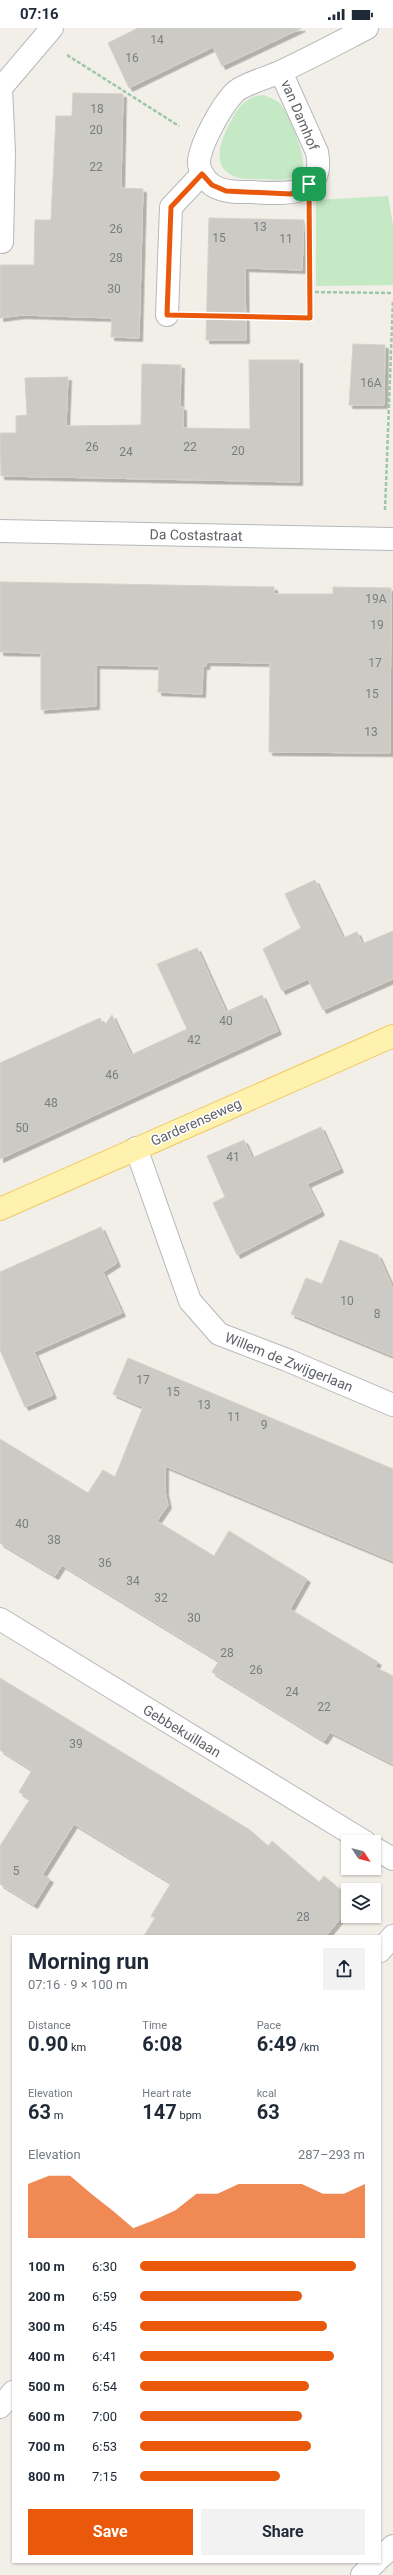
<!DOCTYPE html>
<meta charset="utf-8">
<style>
body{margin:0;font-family:Roboto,sans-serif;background:#f2f2f3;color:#1f2937;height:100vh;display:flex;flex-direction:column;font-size:15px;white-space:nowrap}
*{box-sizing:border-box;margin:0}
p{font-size:13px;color:#747a83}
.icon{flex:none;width:22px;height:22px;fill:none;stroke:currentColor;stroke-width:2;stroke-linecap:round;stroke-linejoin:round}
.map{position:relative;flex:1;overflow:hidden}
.sheet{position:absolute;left:12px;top:1907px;width:369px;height:628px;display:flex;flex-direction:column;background:#fff;border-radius:0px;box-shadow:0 1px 3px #0004}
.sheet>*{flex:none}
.needle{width:26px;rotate:126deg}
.controls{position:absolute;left:341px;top:1807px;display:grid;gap:8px}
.controls a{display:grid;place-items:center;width:40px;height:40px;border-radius:0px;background:#fff;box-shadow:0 1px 3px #0004;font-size:20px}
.pin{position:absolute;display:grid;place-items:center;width:34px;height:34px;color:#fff;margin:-17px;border-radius:8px;box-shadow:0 2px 6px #0006}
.round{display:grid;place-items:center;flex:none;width:42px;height:42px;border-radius:0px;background:#f2f2f3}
.summary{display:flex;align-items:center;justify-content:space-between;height:68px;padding:0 16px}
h1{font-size:22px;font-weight:700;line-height:30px}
.metrics{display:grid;grid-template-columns:repeat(3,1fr);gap:6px;height:68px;padding:4px 16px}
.metrics div{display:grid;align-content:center}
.metrics b{font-size:20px;font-weight:700}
.metrics small{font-size:11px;font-weight:400}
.metrics p{font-size:11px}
.chart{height:112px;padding:8px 16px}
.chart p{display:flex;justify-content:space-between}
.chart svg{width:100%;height:72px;margin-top:4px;fill:#ea580c;opacity:.7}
.cta{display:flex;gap:8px;margin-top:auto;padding:8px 16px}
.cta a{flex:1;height:46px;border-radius:0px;background:#ea580c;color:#fff;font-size:16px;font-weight:700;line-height:46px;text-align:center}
.cta a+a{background:#f2f2f3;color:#1f2937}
ul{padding:0 16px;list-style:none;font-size:13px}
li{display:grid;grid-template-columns:64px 48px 1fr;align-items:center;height:30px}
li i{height:10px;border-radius:5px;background:#ea580c}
.status{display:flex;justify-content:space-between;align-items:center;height:28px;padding:0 20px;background:#fff;direction:ltr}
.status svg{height:11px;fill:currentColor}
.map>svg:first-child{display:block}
.green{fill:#c5e8c5}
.building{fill:#cccac5;stroke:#d6d1c6;filter:url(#shadow)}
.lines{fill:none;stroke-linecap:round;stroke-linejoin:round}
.minor-casing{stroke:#b5b8bc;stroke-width:24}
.major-casing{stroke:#f2c960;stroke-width:24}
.path{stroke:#9cc7a9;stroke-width:2.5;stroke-dasharray:4 2;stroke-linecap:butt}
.minor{stroke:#fff;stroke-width:22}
.major{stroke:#fff2af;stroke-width:22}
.route-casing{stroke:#fff;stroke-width:8}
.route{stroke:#ea580c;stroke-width:5}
.labels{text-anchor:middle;stroke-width:3;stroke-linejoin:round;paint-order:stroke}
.number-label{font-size:12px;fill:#7a7d7f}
.street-label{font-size:14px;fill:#5f6368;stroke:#fff}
</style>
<div class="status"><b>07:16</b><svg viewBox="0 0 49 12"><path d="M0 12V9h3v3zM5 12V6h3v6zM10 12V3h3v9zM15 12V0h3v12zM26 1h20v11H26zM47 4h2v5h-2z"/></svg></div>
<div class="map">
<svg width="393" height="2547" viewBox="0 0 393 2547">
<defs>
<filter id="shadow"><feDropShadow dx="3.5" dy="3.5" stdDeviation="0" flood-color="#0004"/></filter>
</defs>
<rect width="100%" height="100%" fill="#f1efe8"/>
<path class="green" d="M 264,67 C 270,70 278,72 282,78 C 290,89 305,126 303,138 C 301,142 298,147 293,149 C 284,154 273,151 263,151 C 254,151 244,152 236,149 C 208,139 222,109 232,91 C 239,78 247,68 264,67 Z
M 388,168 L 393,197 L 393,257 L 316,258 L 316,172 Z"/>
<path class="building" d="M 138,0 L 302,0 L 222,38 L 213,19 L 129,60 L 108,15 Z
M 73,65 L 123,66 L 121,160 L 143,161 L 139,310 L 111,309 L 112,290 L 22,287 L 0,290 L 0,237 L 34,237 L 35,192 L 51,192 L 56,88 L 72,88 Z
M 209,190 L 304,192 L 302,242 L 245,240 L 246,312 L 206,312 Z
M 353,316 L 385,317 L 384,377 L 349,377 Z
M 249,332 L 299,332 L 299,454 L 1,448 L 0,405 L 16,405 L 16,388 L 27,387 L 25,350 L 68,349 L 66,398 L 141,397 L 142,336 L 181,337 L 180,379 L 183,379 L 183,400 L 250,401 Z
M 0,554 L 274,559 L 274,566 L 333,566 L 333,559 L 391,560 L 390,725 L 269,724 L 270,635 L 207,634 L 206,638 L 203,638 L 202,666 L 158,664 L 159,638 L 96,637 L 96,678 L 41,682 L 41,625 L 0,624 Z
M 315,852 L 343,910 L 357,904 L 362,916 L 393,903 L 393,951 L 323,982 L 308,951 L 282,963 L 263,921 L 301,900 L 285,866 Z
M 197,920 L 226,984 L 262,967 L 278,1003 L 0,1131 L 0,1035 L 100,990 L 104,998 L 112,987 L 131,1027 L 187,1001 L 157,936 Z
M 321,1099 L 340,1141 L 307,1156 L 321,1184 L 237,1227 L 213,1175 L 225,1169 L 207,1128 L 244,1112 L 252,1130 Z
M 101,1199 L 117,1235 L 103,1244 L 122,1285 L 34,1324 L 53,1367 L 25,1379 L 0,1322 L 0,1244 Z
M 340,1212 L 378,1227 L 393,1261 L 393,1328 L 291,1286 L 306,1250 L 322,1256 Z
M 128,1330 L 393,1441 L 393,1533 L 165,1438 L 165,1464 L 168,1477 L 157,1493 L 214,1528 L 229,1503 L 307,1551 L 290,1581 L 378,1634 L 375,1639 L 393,1648 L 393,1736 L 330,1704 L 324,1713 L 212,1644 L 219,1633 L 62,1537 L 55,1548 L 0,1515 L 0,1411 L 88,1465 L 103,1442 L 115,1449 L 143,1379 L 113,1366 Z
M 0,1650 L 250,1802 L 268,1818 L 272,1813 L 319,1854 L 324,1848 L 348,1868 L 348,1881 L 326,1908 L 144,1908 L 155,1890 L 151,1888 L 171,1855 L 74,1796 L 42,1847 L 50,1851 L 34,1877 L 0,1856 L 0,1818 L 30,1771 L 19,1764 L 32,1742 L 0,1722 Z"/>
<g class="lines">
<g class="minor-casing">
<path id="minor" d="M 281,44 L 317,124 C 326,170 284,166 253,164 C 240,164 224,165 212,157 C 205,152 198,141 199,132 C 202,113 221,79 234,65 C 241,57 269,49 280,44 C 310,30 338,15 367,0
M 2,214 L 4,124 L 1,60 L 52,0
M 167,287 L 171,179 L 202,146
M 0,503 L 393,511
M 136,1120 L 190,1273 L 219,1306 L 287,1332 L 393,1377
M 0,1591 L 365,1814
M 374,1820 L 393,1831
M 380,1923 L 393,1908
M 0,2379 L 13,2364
M 380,2530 L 393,2518
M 362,2547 L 376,2534"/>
</g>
<g class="major-casing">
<path id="major" d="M 0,1181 L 393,1008"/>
</g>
<path class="path" d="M 67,27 L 179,98
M 309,191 L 310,264 L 393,265
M 197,288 L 310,290 L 310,264
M 385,482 L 393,272"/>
<use href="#minor" class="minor"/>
<use href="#major" class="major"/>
</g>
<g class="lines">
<g class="route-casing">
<path id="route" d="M 202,146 L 212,157 L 226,163 L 291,166 L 309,156 L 310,290 L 167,287 L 171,179 Z"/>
</g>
<use href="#route" class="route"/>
</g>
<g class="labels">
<g class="number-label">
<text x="157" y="16">14</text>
<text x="132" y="34">16</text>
<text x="97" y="85">18</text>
<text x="96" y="106">20</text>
<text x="96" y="143">22</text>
<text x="260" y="203">13</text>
<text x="116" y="205">26</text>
<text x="219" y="214">15</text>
<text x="286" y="215">11</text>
<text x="116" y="234">28</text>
<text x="114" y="265">30</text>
<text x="371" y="359">16A</text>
<text x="92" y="423">26</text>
<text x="190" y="423">22</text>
<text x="238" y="427">20</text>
<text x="126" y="428">24</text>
<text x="376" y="575">19A</text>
<text x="377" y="601">19</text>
<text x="375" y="639">17</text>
<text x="372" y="670">15</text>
<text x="371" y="708">13</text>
<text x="226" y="997">40</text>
<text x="194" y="1016">42</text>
<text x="112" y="1051">46</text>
<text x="51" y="1079">48</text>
<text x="22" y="1104">50</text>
<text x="233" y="1133">41</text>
<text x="347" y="1277">10</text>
<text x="377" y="1290">8</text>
<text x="143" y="1356">17</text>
<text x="173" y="1368">15</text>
<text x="204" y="1381">13</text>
<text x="234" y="1393">11</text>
<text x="264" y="1401">9</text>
<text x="22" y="1500">40</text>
<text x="54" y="1516">38</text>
<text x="105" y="1539">36</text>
<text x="133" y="1557">34</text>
<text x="161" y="1574">32</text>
<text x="194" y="1594">30</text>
<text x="227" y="1629">28</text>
<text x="256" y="1646">26</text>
<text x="292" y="1668">24</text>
<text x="324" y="1683">22</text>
<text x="76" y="1720">39</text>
<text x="16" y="1847">5</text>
<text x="303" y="1893">28</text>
</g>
<g class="street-label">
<text transform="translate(300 87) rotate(67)" y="5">van Damhof</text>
<text transform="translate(196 507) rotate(1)" y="5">Da Costastraat</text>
<text transform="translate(196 1094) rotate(-24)" y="5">Garderenseweg</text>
<text transform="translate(289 1334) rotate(22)" y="5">Willem de Zwijgerlaan</text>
<text transform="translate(182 1703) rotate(31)" y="5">Gebbekuillaan</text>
</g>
</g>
</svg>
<div class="controls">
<a><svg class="needle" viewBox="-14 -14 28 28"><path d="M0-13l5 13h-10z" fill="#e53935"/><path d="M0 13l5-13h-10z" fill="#747a83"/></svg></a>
<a><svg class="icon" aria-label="layers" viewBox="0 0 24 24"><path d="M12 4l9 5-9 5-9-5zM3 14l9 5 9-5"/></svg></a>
</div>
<div class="pin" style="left:309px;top:156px;background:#1e9e55"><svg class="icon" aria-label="arrive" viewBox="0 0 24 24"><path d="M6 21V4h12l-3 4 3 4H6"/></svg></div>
<section class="sheet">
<div class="summary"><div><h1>Morning run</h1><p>07:16 · 9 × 100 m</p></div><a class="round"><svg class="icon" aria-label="share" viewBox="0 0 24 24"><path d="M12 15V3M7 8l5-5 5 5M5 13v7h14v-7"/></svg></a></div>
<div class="metrics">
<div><p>Distance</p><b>0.90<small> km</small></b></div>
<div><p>Time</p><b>6:08</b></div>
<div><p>Pace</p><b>6:49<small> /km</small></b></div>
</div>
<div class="metrics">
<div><p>Elevation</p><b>63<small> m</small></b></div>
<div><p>Heart rate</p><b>147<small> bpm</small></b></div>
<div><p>kcal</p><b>63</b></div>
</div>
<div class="chart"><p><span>Elevation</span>287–293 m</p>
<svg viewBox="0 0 160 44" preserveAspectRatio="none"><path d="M0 44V11L10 6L20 6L30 17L40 27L50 38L60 33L70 27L80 17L90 17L100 11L110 11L120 11L130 11L140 17L150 17L160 11V44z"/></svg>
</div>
<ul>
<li><b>100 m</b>6:30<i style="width:96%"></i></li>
<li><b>200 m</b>6:59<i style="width:72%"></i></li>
<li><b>300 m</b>6:45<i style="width:83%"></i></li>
<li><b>400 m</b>6:41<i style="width:86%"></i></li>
<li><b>500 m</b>6:54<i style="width:75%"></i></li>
<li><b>600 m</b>7:00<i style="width:72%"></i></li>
<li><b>700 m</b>6:53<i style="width:76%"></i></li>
<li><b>800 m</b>7:15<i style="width:62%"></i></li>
</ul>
<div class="cta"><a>Save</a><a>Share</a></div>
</section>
</div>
